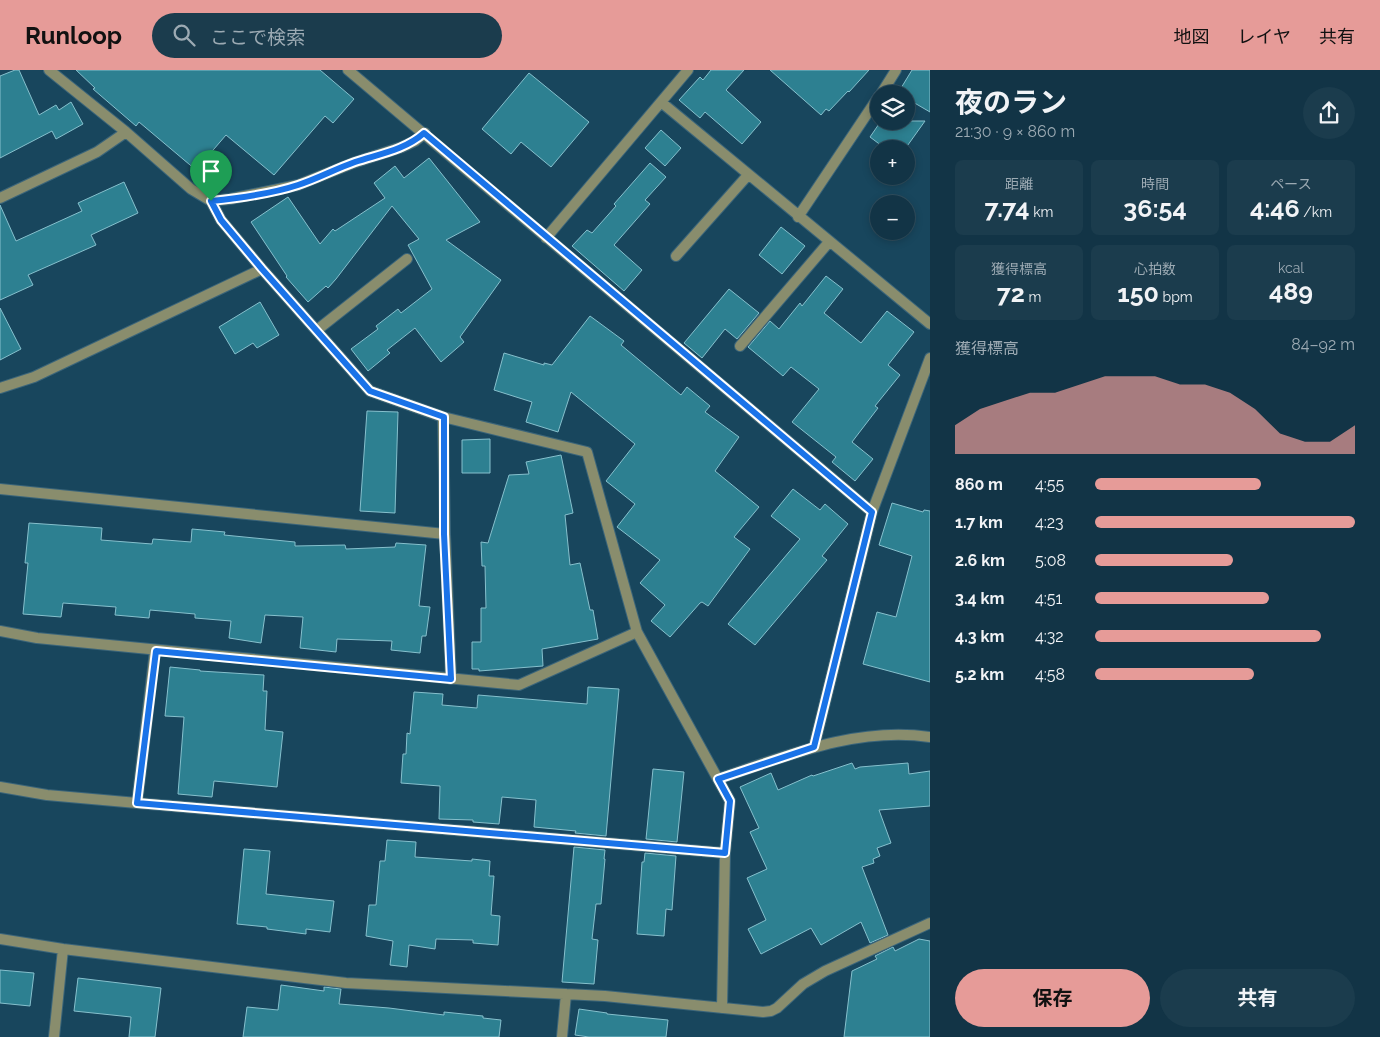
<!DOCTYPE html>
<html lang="ja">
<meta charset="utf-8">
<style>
body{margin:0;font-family:Raleway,"Noto Sans JP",sans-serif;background:#1b3c4d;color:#f1f3f6;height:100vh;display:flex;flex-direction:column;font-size:19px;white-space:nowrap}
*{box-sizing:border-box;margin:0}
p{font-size:16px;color:#9caab3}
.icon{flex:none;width:28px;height:28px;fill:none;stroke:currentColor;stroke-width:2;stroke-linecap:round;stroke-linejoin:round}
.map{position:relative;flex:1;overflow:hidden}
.details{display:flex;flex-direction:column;background:#123446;width:450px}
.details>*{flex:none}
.buttons{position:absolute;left:870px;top:15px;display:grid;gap:10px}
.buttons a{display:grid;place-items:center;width:45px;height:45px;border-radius:50%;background:#123446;box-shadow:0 2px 8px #0003,0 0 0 1px #314f5f;font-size:25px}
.pin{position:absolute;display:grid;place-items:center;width:42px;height:42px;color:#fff;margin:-51px -21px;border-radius:50% 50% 50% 0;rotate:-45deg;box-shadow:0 0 5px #0007}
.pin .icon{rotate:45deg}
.round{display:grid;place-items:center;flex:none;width:52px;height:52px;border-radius:26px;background:#1b3c4d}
.head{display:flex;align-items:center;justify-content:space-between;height:85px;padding:0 25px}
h1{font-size:28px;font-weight:700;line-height:38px}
.stats{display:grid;grid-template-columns:repeat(3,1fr);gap:8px;height:85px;padding:5px 25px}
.stats div{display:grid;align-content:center;border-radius:8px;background:#1b3c4d;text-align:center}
.stats b{font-size:25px;font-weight:700}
.stats small{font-size:14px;font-weight:400}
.stats p{font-size:14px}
.chart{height:140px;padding:10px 25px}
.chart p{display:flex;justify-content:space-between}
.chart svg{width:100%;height:90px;margin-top:5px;fill:#e69b98;opacity:.7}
.action{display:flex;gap:10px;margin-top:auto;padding:10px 25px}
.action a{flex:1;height:58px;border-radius:30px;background:#e69b98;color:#111;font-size:20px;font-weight:700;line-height:58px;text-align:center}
.action a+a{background:#1b3c4d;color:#f1f3f6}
ul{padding:0 25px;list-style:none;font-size:16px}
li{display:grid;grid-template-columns:80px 60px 1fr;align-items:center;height:38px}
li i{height:12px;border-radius:6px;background:#e69b98}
header{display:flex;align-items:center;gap:30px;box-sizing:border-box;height:70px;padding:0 25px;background:#e69b98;color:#111}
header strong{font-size:24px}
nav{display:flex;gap:28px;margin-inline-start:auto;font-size:18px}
.search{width:350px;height:45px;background:#1b3c4d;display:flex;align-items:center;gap:12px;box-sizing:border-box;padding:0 18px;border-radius:28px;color:#9caab3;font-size:19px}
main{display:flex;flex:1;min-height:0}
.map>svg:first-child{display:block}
.building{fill:#2d8091;stroke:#86c0cd}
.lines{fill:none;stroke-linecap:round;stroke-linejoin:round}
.minor-casing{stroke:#3b657a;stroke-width:12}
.minor{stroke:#898d6d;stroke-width:10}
.route-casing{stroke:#fff;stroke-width:10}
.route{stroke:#1a73e8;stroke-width:6}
</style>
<header>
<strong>Runloop</strong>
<div class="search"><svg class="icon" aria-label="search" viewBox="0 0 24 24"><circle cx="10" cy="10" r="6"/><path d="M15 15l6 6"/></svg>ここで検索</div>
<nav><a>地図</a><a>レイヤ</a><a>共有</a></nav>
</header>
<main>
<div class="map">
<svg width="930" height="967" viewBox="0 0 930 967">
<rect width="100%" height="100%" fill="#18465d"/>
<path class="building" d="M 15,0 L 19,0 L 39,45 L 56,35 L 59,40 L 71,32 L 83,54 L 56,69 L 52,61 L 0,88 L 0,6 Z
M 76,0 L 320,0 L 354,29 L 333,53 L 325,46 L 274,105 L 226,65 L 196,100 L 139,52 L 136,56 L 93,19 L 95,18 Z
M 711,0 L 744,0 L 726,20 L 761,52 L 742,74 L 705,42 L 700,48 L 679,30 L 700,7 L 703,10 Z
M 770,0 L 869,0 L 849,22 L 848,21 L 829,41 L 826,39 L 821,45 Z
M 912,0 L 930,0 L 930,42 L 906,28 L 906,24 L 898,23 Z
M 529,3 L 589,52 L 551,97 L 521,72 L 511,84 L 482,59 Z
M 881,51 L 925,51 L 905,79 L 886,79 L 870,67 Z
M 661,60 L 681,78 L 665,96 L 645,78 Z
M 429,88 L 480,152 L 446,170 L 501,210 L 460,267 L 464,272 L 441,292 L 415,258 L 387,280 L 390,283 L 368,301 L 351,279 L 378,259 L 376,256 L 398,239 L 401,243 L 432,219 L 408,175 L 419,169 L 392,136 L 336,209 L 328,218 L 326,216 L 308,232 L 286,207 L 287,206 L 251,152 L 288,127 L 320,174 L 333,159 L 335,161 L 385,128 L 374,113 L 395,96 L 404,108 Z
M 650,93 L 666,107 L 645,130 L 650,134 L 614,175 L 642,200 L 624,221 L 572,176 L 587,160 L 592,163 L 616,136 L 614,134 Z
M 124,112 L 138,143 L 91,165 L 96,175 L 28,205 L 33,215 L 0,230 L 0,135 L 16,171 L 82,141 L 78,133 Z
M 781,157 L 805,176 L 782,204 L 759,185 Z
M 826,206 L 843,219 L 824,243 L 861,273 L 887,241 L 914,262 L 888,295 L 900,305 L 875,336 L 878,338 L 852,372 L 873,389 L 855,411 L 832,392 L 836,387 L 792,352 L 819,319 L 791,297 L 783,306 L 748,277 L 770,251 L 779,259 L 800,233 L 802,236 Z
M 729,219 L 759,243 L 737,269 L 725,259 L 702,288 L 684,273 Z
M 260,232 L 279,265 L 257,278 L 253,273 L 235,284 L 219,257 Z
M 0,238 L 21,279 L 0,290 Z
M 590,246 L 624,271 L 621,275 L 681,325 L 687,317 L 710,336 L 705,342 L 739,367 L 715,401 L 759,437 L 734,467 L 750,479 L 708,536 L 702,532 L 700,533 L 670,567 L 651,551 L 665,535 L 640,513 L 660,490 L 617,457 L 635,434 L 606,411 L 635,374 L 571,322 L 558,362 L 526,352 L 532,332 L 494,320 L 504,283 L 544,295 L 544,293 L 552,295 Z
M 367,341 L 398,342 L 395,443 L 360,441 Z
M 490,369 L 490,403 L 462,403 L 462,370 Z
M 561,385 L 573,443 L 565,445 L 570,495 L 580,493 L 590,540 L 593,540 L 598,569 L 542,579 L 543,596 L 479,601 L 479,599 L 472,599 L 472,572 L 481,572 L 481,538 L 486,538 L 485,496 L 482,496 L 481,472 L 488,473 L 509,405 L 529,404 L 526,392 Z
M 793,419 L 820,440 L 825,434 L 848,454 L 822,486 L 827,490 L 755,575 L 728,554 L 800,469 L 771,446 Z
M 892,433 L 923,442 L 924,440 L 930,441 L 930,612 L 863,594 L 877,542 L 896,547 L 912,486 L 879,475 Z
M 29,453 L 102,458 L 101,470 L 152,474 L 153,469 L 191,472 L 192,459 L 225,462 L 224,465 L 295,472 L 295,476 L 345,475 L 346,479 L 395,477 L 396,473 L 426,475 L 419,536 L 430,537 L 426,566 L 422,566 L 420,583 L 391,580 L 392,571 L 337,569 L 336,582 L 300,578 L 303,547 L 265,545 L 261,573 L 229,568 L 231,551 L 195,548 L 195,544 L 150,540 L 149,548 L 115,545 L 116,537 L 63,533 L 61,547 L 23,544 L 28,493 L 25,493 Z
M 170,597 L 200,600 L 200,601 L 264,605 L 263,621 L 267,621 L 265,660 L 283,662 L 277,717 L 214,711 L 212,727 L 178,724 L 184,647 L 165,646 Z
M 588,617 L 619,619 L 606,766 L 575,763 L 576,761 L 534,757 L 536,730 L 502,727 L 499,754 L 473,752 L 473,750 L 439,749 L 440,716 L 401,713 L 403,684 L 406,684 L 407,663 L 410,664 L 414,622 L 443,624 L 442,635 L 477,638 L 478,625 L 587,634 Z
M 852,693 L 855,699 L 860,697 L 908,693 L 909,704 L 930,701 L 930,736 L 879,740 L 891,773 L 877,778 L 880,786 L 873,789 L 874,793 L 862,797 L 888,865 L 870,873 L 861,852 L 821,875 L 811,858 L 761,884 L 748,859 L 766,850 L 747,808 L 767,799 L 750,762 L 759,758 L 740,717 L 771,703 L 778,720 L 812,705 L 813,706 Z
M 653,699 L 684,702 L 677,772 L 646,769 Z
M 387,770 L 416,772 L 415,787 L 472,791 L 472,789 L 490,791 L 489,806 L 494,806 L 491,845 L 500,846 L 498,875 L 473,873 L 473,870 L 436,869 L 435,879 L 409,875 L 407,897 L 390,895 L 393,871 L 366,866 L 369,835 L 376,835 L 380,791 L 385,791 Z
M 574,777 L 605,780 L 604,789 L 605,789 L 601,834 L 596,834 L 592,869 L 598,870 L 594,914 L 562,912 Z
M 244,779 L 270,781 L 266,824 L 334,831 L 330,862 L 306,859 L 306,864 L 267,859 L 267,857 L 237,854 Z
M 645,783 L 676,786 L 672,840 L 666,839 L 664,866 L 637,864 L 642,792 L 644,792 Z
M 919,869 L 930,871 L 930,967 L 844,967 L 852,901 L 877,889 L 875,886 L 893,877 L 895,881 Z
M 0,900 L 34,903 L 30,936 L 0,933 Z
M 78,908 L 161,918 L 155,967 L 129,967 L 131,947 L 74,941 Z
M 281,915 L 324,921 L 324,917 L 341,919 L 339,934 L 389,938 L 444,945 L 444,942 L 483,946 L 483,948 L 501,950 L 499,967 L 243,967 L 247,937 L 278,940 Z
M 579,939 L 607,943 L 607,944 L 668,950 L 666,967 L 589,967 L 575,965 Z"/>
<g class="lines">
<g class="minor-casing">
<path id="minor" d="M 49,0 L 126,62 L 191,119 L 211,131 L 230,129 L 298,115 L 353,93 L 402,77 L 415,71 L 425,63
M 348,0 L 872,442
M 881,24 L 896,0
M 661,32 L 930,254
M 0,128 L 97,82 L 126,62
M 211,131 L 221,150 L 262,199 L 370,321 L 443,347 L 587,382 L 637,562
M 798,147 L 879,26
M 546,168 L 688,0
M 676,186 L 748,105
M 317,260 L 407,189
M 740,276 L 829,172
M 0,318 L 34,307 L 262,199
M 443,347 L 445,464 L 451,609
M 0,419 L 445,464
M 0,561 L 37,568 L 519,615 L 637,562 L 730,731 L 725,783 L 722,938
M 814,677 L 872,442 L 930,288
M 718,709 C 786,686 857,656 930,667
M 0,717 L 47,725 L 137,733 L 725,783
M 137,733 L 155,581
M 0,869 L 63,879 L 346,913 L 605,926 L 763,942 L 771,941 L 777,938 L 803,914 L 825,901 L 930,853
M 54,967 L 63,879
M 562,967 L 566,924"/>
</g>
<use href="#minor" class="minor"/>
</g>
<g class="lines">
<g class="route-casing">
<path id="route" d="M 424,63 L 872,442 L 814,677 L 718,709 L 730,731 L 725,783 L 137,733 L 156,581 L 451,609 L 444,464 L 444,347 L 370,321 L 262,199 L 221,150 L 211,131 C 240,128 271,124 298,115 C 317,109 335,99 355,92 C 379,84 405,80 424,63 Z"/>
</g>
<use href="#route" class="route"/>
</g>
</svg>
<div class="buttons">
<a><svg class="icon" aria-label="layers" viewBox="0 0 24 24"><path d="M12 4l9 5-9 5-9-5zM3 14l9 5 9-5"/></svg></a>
<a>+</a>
<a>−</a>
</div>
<div class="pin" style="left:211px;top:131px;background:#1e9e55"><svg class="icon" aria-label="arrive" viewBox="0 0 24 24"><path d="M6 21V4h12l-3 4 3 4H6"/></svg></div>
</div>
<section class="details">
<div class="head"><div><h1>夜のラン</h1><p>21:30 · 9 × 860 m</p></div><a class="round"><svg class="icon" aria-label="share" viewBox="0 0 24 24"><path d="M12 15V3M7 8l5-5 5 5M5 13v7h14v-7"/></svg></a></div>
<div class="stats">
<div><p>距離</p><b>7.74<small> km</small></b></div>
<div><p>時間</p><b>36:54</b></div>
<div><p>ペース</p><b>4:46<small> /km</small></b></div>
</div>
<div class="stats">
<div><p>獲得標高</p><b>72<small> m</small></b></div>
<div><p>心拍数</p><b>150<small> bpm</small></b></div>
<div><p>kcal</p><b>489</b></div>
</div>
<div class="chart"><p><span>獲得標高</span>84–92 m</p>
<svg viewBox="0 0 160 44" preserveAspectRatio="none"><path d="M0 44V30L10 22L20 18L30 14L40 14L50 10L60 6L70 6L80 6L90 10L100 10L110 14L120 22L130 34L140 38L150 38L160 30V44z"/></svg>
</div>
<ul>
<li><b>860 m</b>4:55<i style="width:64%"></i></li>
<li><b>1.7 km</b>4:23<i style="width:100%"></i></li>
<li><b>2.6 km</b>5:08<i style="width:53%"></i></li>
<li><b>3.4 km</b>4:51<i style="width:67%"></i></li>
<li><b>4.3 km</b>4:32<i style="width:87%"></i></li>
<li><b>5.2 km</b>4:58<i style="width:61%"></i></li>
</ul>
<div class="action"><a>保存</a><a>共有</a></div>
</section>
</main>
